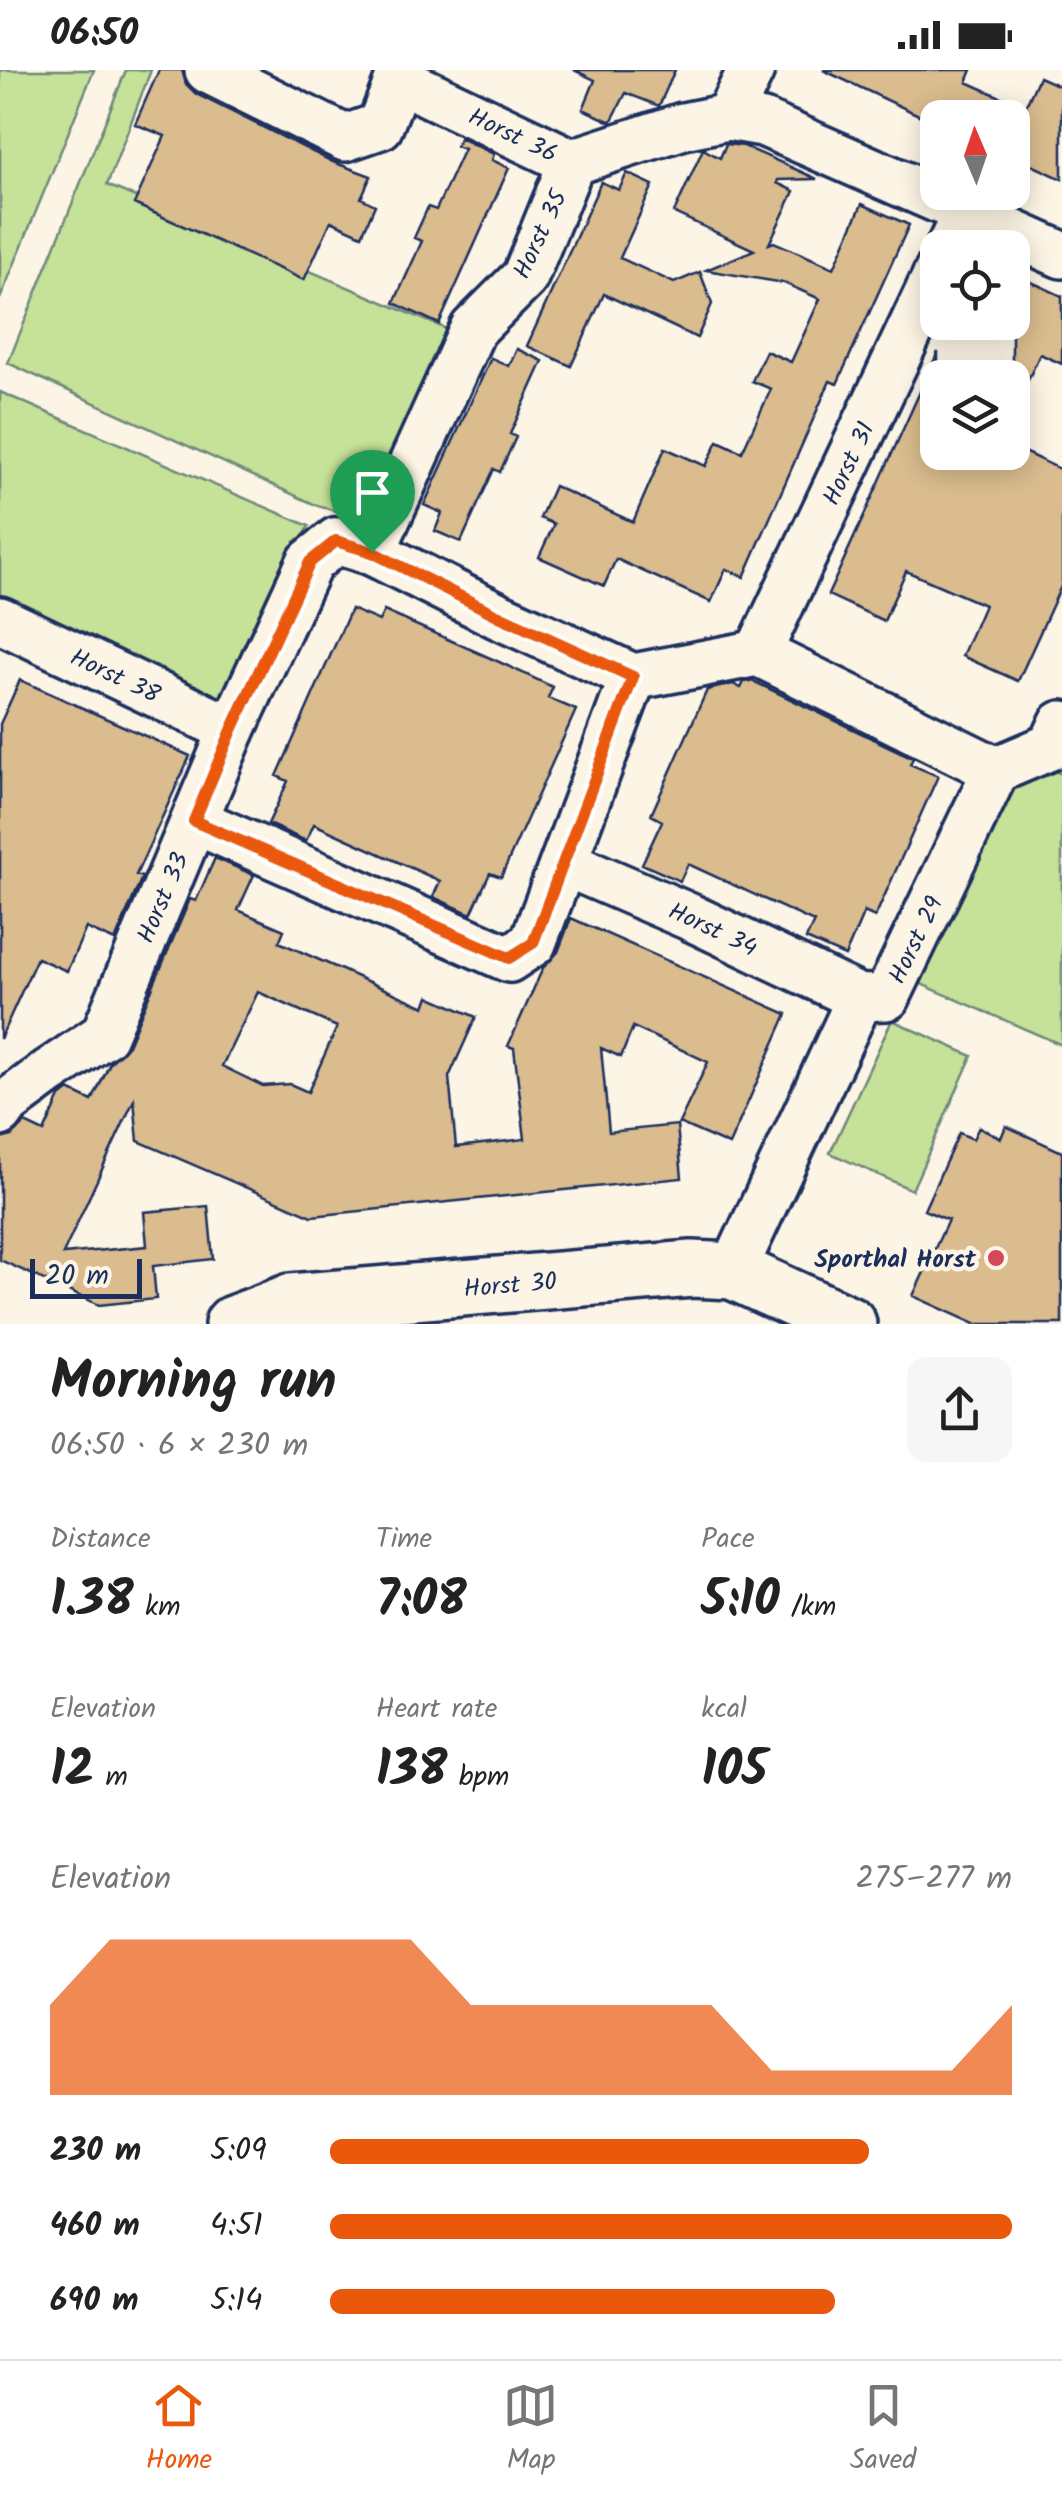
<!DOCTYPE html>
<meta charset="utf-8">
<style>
body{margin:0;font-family:Kalam,sans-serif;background:#f6f6f6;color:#222;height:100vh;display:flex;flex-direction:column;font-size:38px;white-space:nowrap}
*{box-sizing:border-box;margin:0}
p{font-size:32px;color:#767676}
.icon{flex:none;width:55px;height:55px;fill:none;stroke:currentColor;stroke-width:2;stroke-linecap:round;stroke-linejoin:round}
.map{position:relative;height:1254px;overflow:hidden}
.drawer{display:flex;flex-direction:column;background:#fff;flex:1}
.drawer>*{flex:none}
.needle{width:65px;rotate:358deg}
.fabs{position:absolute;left:920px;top:30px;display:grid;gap:20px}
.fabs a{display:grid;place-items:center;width:110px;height:110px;border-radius:20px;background:#fff;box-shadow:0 5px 25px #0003;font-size:50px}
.scale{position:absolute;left:30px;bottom:25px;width:112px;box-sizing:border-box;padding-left:10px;border:5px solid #1b2f5e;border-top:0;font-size:28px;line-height:35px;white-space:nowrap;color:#1b2f5e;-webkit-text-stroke:8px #fcf5e5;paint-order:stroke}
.pin{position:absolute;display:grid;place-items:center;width:85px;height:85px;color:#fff;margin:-102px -42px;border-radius:50% 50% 50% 0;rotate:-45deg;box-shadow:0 0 10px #0007}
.pin .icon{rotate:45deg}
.round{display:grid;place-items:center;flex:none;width:105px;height:105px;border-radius:20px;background:#f6f6f6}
.headline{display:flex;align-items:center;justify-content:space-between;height:170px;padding:0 50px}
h1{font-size:55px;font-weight:700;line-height:75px}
.metrics{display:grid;grid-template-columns:repeat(3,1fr);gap:15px;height:170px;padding:10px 50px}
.metrics div{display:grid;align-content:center}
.metrics b{font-size:50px;font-weight:700}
.metrics small{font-size:28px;font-weight:400}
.metrics p{font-size:28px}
.chart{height:280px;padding:20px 50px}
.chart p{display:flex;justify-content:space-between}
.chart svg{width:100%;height:180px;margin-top:10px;fill:#ea580c;opacity:.7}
ul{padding:0 50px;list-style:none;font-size:32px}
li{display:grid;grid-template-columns:160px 120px 1fr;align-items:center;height:75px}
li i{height:25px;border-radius:12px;background:#ea580c}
.status{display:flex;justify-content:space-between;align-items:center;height:70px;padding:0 50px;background:#fff;direction:ltr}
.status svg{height:28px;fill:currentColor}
.tab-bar{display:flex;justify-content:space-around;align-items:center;height:140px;border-top:2px solid #e0e0e0;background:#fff;font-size:28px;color:#767676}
.tab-bar a{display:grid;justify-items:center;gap:5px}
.tab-bar .current{color:#ea580c}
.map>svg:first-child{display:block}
.green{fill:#c6e198;stroke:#70887b;stroke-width:2.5}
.building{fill:#dabc8e;stroke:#1b2f5e;stroke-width:2.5;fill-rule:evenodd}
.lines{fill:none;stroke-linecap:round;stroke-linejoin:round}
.street-casing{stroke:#1b2f5e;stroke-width:52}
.secondary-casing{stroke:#1b2f5e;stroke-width:62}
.street{stroke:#fcf5e5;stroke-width:45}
.secondary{stroke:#fcf5e5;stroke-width:55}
.route-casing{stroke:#fff;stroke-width:20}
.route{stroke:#ea580c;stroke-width:12}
.poi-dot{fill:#d1495b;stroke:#fcf5e5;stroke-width:4}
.labels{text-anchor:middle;stroke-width:9;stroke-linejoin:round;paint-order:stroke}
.street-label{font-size:25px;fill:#1b2f5e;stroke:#fcf5e5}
.poi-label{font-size:25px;font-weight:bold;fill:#1b2f5e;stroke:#fcf5e5;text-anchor:end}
</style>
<div class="status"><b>06:50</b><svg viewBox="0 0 49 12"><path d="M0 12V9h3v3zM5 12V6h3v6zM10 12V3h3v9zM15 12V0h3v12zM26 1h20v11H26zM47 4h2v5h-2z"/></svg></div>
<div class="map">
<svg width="1062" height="1254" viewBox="0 0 1062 1254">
<rect width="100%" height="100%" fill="#fcf5e5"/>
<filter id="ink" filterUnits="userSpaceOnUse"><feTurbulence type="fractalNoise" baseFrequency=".01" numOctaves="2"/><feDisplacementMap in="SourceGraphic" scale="20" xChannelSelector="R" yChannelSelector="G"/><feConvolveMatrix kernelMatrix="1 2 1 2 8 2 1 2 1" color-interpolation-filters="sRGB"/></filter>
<g filter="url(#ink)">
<path class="green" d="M 0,0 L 94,0 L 0,229 Z
M 126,0 L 151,0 L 107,115 L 449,260 L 365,449 L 318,436 L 8,293 Z
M 0,322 L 309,456 L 222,638 L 0,535 Z
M 1039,694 L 1062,704 L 1062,975 L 907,908 L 1002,719 Z
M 892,950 L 972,986 L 912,1120 L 830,1083 Z"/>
<path class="building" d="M 159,0 L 182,0 L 186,14 L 196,24 L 333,92 L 371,106 L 361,128 L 375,135 L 362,165 L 331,151 L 304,210 L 134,134 L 165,66 L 135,54 Z
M 574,0 L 675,0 L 659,36 L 626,23 L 611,52 L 583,39 L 595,10 Z
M 823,0 L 972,0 L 967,12 L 1025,38 L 1039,7 L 1062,17 L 1062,109 L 1012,86 L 1012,48 L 925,48 Z
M 460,68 L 494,84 L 492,90 L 509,98 L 439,254 L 394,233 L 422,171 L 414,168 L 428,137 L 436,140 L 464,79 L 456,76 Z
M 726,74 L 744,76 L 817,109 L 778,110 L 777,113 L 794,121 L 769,174 L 774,172 L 834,198 L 862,134 L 909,155 L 837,314 L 830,311 L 744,507 L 726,499 L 711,532 L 616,489 L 604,516 L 539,487 L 554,454 L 540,448 L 554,416 L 633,452 L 665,378 L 706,396 L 718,371 L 742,382 L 771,319 L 752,311 L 766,281 L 791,292 L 820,229 L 784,213 L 706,200 L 754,180 L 674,143 L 703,79 L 720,88 Z
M 627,103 L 653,115 L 620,188 L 674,213 L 700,202 L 712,234 L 697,268 L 604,224 L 571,296 L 527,276 L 601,112 L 619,120 Z
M 1012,203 L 1062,226 L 1062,294 L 1040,284 L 1012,345 Z
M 517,279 L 543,291 L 510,364 L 516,367 L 500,402 L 494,399 L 461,472 L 435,461 L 442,443 L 424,435 L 491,288 L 509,296 Z
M 938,282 L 938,382 L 1024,382 L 1062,400 L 1062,514 L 1018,611 L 962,586 L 984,535 L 906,501 L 884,551 L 828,525 Z
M 351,539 L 379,551 L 384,541 L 497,591 L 553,617 L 548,628 L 576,640 L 501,807 L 490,803 L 471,844 L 433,827 L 440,811 L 314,754 L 306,771 L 268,754 L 288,711 L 277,706 Z
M 20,610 L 190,686 L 136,805 L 142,807 L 115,871 L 86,858 L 67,901 L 37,888 L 0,969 L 0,654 Z
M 753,611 L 913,688 L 910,694 L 938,706 L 875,847 L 864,842 L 845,886 L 806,869 L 814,852 L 688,794 L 680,811 L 642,794 L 662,751 L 651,745 L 707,620 L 733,614 L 741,618 L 744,612 Z
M 215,788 L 254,805 L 238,840 L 284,860 L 279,872 L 425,937 L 429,926 L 476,947 L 449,1007 L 456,1077 L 525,1069 L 514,978 L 508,976 L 543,898 L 558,882 L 571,848 L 787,944 L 729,1075 L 679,1053 L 708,992 L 633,957 L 621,987 L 601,978 L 609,1062 L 677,1055 L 682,1108 L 312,1146 L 138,1071 L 134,1030 L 63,1184 L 147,1176 L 144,1142 L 208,1136 L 213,1189 L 153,1196 L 156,1229 L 99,1235 L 0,1190 L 0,1069 L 12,1066 L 25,1053 L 44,1062 L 60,1027 L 69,1020 L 92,1031 L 110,993 L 128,975 L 190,829 L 196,831 ZM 258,922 L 337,957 L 308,1022 L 290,1014 L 263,1016 L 222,996 Z
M 1006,1056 L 1062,1082 L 1062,1254 L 975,1254 L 913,1226 L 948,1150 L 924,1140 L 959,1063 L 973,1069 L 979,1057 L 1001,1068 Z"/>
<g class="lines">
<g class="street-casing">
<g id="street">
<path d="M 208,0 L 345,68 L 380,56 L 402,0"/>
<path id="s1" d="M 398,9 L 572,92"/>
<path d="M 728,47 L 763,53 L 966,142"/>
<path d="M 949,178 L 966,142 L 1062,185"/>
<path d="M 372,482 L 473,259 L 525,207 L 572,92 L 683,56 L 728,47 L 751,0"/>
<path id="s2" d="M 0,550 L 232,660"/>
<path id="s3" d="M 758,583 L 938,201"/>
<path d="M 195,751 L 509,889 L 533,873 L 633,607"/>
<path id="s4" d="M 565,793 L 690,847 L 860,928"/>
<path id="s5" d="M 0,1043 L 7,1033 L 49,1002 L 104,965 L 232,660 L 310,492 L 336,471 L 372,482 L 497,545 L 633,607 L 758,583 L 996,700"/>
<path id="s6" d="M 733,1201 L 860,928 L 887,927 L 996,700 L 1052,676 L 1062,654"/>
</g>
</g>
<g class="secondary-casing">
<g id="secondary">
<path id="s7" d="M 233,1254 L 291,1232 L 692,1199 L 733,1201 L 848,1254"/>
</g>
</g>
<use href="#street" class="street"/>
<use href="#secondary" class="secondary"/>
</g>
</g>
<g class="lines" filter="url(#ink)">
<g class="route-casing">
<path id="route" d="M 336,471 L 372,482 L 497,545 L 633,607 L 533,873 L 509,888 L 194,751 L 232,660 L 310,492 Z"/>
</g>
<use href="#route" class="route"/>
</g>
<circle class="poi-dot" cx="996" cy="1188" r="10"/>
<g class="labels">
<g class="street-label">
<text dy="9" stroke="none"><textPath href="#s1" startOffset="128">Horst 36</textPath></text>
<text transform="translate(539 164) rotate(-65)" y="9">Horst 35</text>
<text dy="9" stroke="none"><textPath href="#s3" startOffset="210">Horst 31</textPath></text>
<text dy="9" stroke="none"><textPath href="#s2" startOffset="128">Horst 38</textPath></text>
<text dy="9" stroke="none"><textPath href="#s5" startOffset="280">Horst 33</textPath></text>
<text dy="9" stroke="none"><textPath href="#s4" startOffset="162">Horst 34</textPath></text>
<text dy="9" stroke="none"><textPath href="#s6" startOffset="392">Horst 29</textPath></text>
<text dy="9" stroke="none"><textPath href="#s7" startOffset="282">Horst 30</textPath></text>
</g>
<g class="poi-label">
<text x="976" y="1197">Sporthal Horst</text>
</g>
</g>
</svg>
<div class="fabs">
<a><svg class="needle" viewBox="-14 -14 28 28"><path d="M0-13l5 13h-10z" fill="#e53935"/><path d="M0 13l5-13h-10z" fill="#767676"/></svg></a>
<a><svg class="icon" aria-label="locate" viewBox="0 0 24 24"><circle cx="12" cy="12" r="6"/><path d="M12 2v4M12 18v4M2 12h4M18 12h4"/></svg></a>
<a><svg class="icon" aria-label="layers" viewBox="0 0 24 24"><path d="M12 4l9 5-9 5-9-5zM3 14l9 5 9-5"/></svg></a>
</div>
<div class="scale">20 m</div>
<div class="pin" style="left:372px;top:482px;background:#1e9e55"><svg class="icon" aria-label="arrive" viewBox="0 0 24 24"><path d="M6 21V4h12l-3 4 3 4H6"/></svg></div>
</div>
<section class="drawer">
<div class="headline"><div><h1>Morning run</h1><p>06:50 · 6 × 230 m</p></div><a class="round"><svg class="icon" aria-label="share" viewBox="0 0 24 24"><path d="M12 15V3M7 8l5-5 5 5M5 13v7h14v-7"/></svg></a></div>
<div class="metrics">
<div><p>Distance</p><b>1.38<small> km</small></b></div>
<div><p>Time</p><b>7:08</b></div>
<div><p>Pace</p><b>5:10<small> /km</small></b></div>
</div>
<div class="metrics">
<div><p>Elevation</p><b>12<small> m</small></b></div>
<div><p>Heart rate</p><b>138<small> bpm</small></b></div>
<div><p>kcal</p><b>105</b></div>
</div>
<div class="chart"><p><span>Elevation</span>275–277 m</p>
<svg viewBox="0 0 160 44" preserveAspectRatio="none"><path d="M0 44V22L10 6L20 6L30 6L40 6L50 6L60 6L70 22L80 22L90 22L100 22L110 22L120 38L130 38L140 38L150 38L160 22V44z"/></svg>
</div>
<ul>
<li><b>230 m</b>5:09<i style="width:79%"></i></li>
<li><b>460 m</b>4:51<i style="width:100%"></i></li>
<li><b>690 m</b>5:14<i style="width:74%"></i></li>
</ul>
</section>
<nav class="tab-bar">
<a class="current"><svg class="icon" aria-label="home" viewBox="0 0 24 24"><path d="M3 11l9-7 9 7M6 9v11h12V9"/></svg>Home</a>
<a><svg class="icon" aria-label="map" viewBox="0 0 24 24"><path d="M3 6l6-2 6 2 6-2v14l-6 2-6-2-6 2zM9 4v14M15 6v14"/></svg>Map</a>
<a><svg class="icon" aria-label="saved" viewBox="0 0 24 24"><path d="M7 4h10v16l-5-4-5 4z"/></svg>Saved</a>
</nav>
